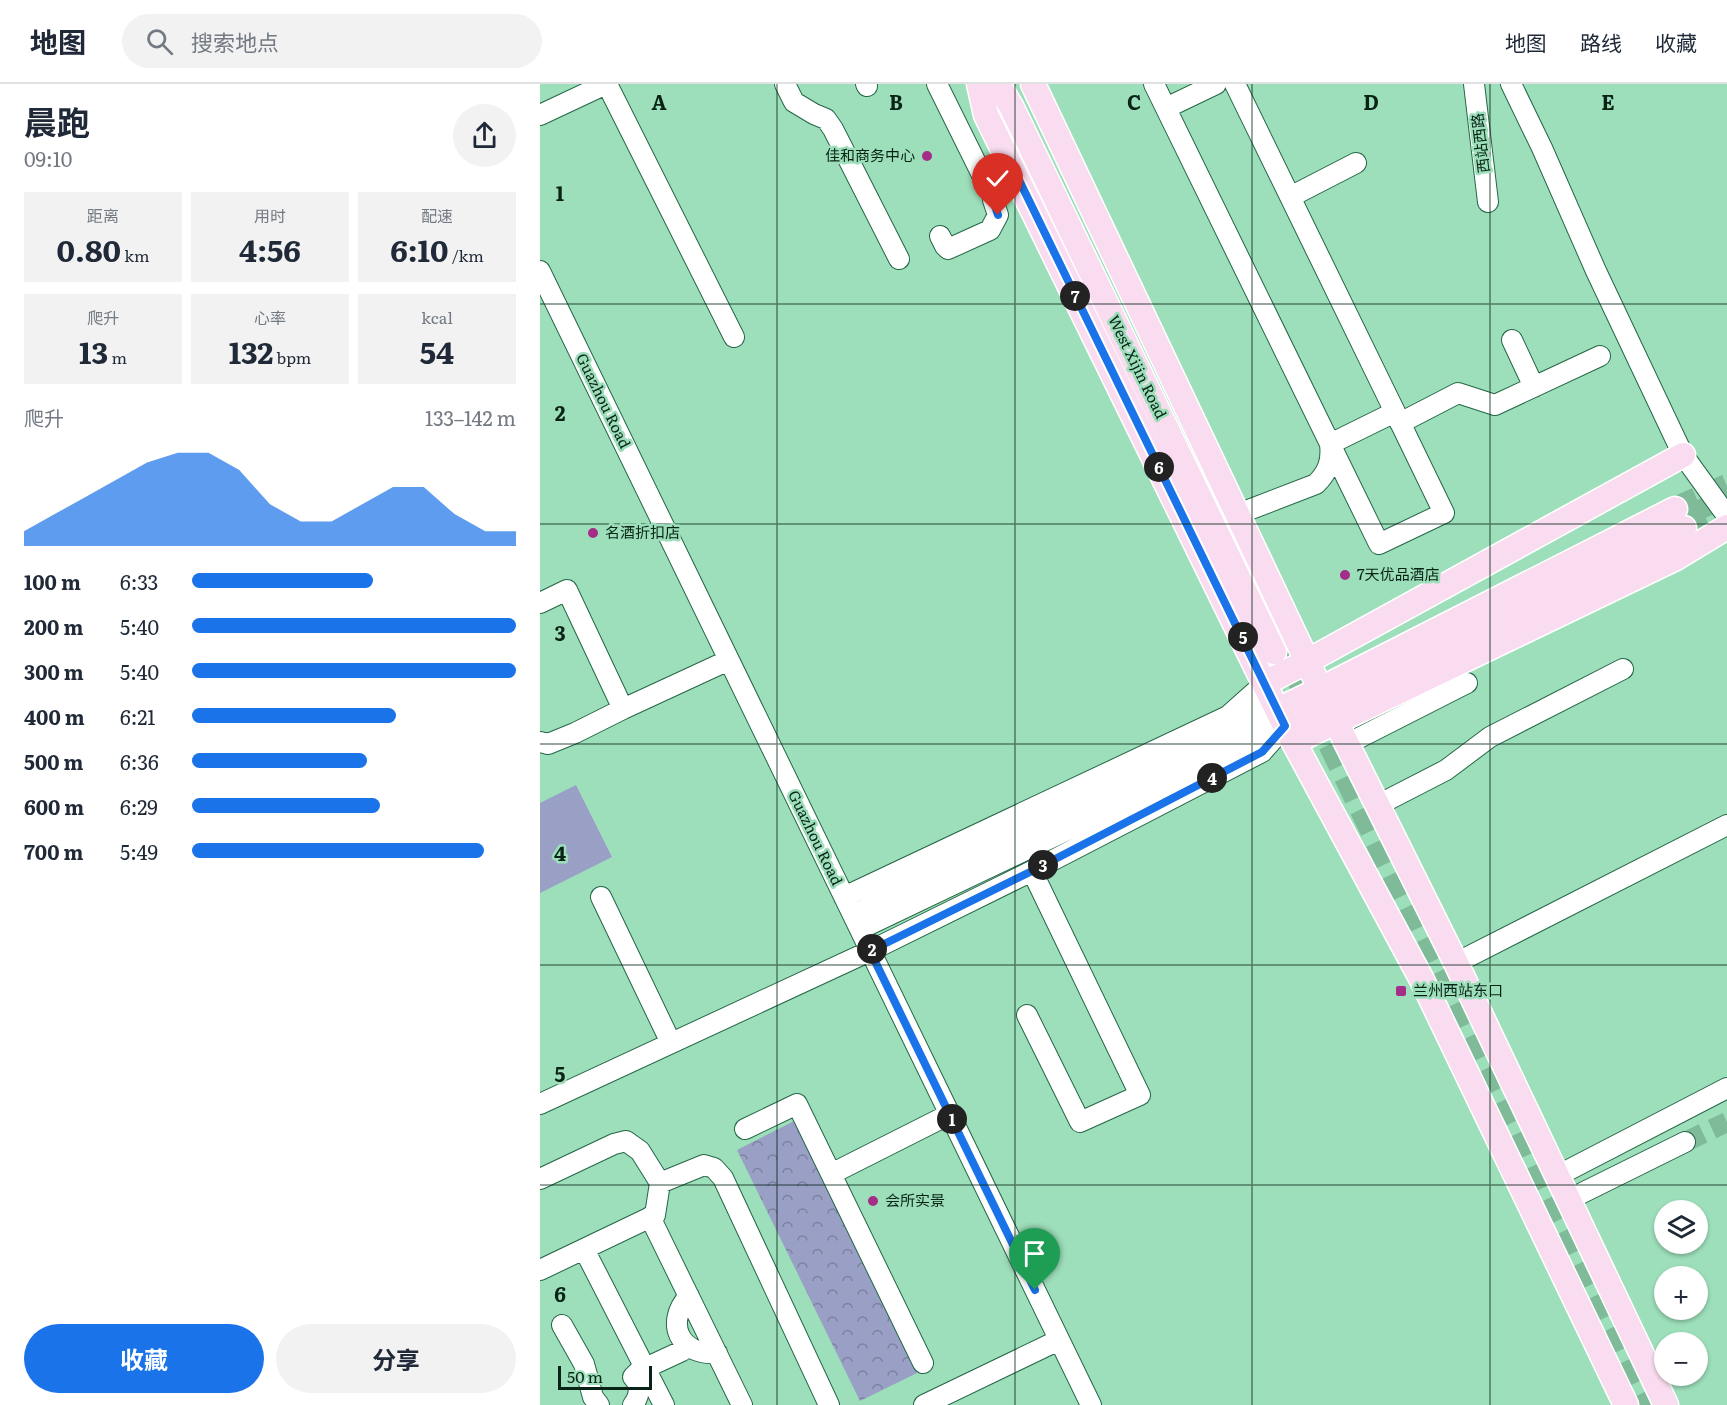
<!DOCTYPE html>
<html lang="zh">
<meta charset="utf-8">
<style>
body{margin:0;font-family:Literata,"Noto Sans SC",serif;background:#f2f2f3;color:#1f2937;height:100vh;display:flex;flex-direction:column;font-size:22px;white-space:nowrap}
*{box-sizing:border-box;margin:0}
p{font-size:20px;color:#747a83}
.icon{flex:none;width:33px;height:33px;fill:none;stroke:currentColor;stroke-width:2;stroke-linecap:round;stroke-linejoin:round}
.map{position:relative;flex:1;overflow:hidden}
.drawer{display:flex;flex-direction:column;background:#fff;width:540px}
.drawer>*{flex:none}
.buttons{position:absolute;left:1114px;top:1116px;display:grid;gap:12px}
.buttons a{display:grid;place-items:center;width:54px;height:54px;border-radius:50%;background:#fff;box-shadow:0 2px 4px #0004;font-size:30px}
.scale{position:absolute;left:18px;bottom:15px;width:94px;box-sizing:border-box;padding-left:6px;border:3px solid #092417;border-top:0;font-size:16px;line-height:21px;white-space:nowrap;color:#092417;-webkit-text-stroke:4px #9ddfba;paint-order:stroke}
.pin{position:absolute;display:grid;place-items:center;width:51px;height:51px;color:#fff;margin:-62px -26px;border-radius:50% 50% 50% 0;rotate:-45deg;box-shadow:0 0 6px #0007}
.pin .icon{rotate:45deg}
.km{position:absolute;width:30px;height:30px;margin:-15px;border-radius:50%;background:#222;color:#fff;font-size:16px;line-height:30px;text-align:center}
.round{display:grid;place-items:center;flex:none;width:63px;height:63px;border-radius:32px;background:#f2f2f3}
.summary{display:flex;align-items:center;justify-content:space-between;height:102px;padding:0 24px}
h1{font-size:33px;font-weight:700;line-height:45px}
.metrics{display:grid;grid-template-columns:repeat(3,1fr);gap:9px;height:102px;padding:6px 24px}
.metrics div{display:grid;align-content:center;border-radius:0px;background:#f2f2f3;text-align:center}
.metrics b{font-size:30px;font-weight:700}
.metrics small{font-size:16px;font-weight:400}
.metrics p{font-size:16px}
.chart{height:168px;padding:12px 24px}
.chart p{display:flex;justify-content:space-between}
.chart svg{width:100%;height:108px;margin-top:6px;fill:#1a73e8;opacity:.7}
.action{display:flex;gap:12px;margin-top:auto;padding:12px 24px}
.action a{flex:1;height:69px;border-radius:36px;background:#1a73e8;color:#fff;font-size:24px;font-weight:700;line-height:69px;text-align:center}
.action a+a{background:#f2f2f3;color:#1f2937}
ul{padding:0 24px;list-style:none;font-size:20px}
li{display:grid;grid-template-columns:96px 72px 1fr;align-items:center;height:45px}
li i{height:15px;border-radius:8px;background:#1a73e8}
header{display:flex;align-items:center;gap:36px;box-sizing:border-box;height:84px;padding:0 30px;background:#fff;border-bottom:2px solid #e0e1e3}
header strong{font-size:28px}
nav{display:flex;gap:33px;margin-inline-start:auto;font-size:21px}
.search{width:420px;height:54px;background:#f2f2f3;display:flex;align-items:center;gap:15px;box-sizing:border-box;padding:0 21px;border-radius:33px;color:#747a83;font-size:22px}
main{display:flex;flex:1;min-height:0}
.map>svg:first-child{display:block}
.grass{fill:#9a9fc6}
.forest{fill:url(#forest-crowns)}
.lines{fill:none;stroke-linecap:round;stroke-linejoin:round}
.minor-tunnel{stroke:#7fba99;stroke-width:20;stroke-dasharray:20 10;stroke-linecap:butt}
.major-tunnel{stroke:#7fba99;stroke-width:24;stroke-dasharray:24 12;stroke-linecap:butt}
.minor-casing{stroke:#246646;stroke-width:22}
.major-casing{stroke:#fff;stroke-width:27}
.minor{stroke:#fff;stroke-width:20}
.major{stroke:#f9dcef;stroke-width:24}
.route-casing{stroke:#fff;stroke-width:12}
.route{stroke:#1a73e8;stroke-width:8}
.grid{fill:none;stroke:#092417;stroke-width:1.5;stroke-opacity:0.55}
.poi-dot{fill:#a42e87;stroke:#9ddfba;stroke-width:2}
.labels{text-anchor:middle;stroke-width:5;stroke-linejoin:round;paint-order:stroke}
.street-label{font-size:15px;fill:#092417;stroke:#9ddfba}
.poi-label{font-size:15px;fill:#092417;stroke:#9ddfba;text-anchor:start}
.grid-label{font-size:20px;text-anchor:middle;font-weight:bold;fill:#092417;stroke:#9ddfba;stroke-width:5;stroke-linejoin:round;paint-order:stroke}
</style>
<header>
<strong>地图</strong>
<div class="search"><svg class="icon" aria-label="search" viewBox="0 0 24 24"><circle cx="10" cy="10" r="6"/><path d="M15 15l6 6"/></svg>搜索地点</div>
<nav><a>地图</a><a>路线</a><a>收藏</a></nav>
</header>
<main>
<section class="drawer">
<div class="summary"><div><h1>晨跑</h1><p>09:10</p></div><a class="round"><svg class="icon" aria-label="share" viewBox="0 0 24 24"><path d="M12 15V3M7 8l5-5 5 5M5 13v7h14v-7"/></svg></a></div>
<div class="metrics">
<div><p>距离</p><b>0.80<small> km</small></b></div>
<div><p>用时</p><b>4:56</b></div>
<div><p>配速</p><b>6:10<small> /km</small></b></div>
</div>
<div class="metrics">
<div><p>爬升</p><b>13<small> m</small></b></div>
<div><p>心率</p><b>132<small> bpm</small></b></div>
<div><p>kcal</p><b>54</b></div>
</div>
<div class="chart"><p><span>爬升</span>133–142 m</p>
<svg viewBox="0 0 160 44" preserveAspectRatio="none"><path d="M0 44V38L10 31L20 24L30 17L40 10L50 6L60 6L70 13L80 27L90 34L100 34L110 27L120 20L130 20L140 31L150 38L160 38V44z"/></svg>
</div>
<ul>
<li><b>100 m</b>6:33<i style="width:56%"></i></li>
<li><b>200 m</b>5:40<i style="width:100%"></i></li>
<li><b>300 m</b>5:40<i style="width:100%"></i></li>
<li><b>400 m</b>6:21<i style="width:63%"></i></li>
<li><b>500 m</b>6:36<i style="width:54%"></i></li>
<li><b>600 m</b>6:29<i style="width:58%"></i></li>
<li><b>700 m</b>5:49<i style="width:90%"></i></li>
</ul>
<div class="action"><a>收藏</a><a>分享</a></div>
</section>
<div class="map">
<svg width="1187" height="1321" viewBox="0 0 1187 1321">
<defs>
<pattern id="forest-crowns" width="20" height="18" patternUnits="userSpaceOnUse" patternTransform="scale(1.5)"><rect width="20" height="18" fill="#9a9fc6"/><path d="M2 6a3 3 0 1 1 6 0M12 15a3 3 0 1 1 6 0" fill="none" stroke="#7c81a0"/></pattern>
</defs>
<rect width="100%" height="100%" fill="#9ddfba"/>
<path class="grass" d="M 36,701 L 72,773 L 0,809 L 0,719 Z"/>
<path class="forest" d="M 254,1037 L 377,1289 L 320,1317 L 197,1066 Z"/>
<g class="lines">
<path class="minor-tunnel" d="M 1163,413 L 1187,461
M 1145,1058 L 1187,1038"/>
<path class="major-tunnel" d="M 1135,425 L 1187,402
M 1144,444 L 1187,425
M 743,563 L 1110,1321"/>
<g class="minor-casing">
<path id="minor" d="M 67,0 L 194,253
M 245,0 L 254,18 L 274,30 L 286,35 L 293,45 L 359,175
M 326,0 L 327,2
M 397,0 L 448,103 L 455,105 L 479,96
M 614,0 L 839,460 L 904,429 L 855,328
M 695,0 L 855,328 L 790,360
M 934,0 L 948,118
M 971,0 L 1002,64 L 1056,187 L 1143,371 L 1187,432
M 626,24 L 676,0
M 0,31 L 66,0
M 750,113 L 816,79
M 400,152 L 405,162 L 408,165 L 450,146 L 458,131 L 453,116 L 455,105
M 0,187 L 551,1321
M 972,256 L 994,303
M 860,339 L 918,309 L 955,321 L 1060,272
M 698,430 L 776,400 C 788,388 792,377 790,360
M 0,519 L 27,506 L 83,625
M 688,632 L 725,599
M 0,658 L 8,660 L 35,649 L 83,625 L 189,576
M 807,660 L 927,599
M 838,721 L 906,686 L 950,653 L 1083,585
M 61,813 L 131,959
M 304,813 L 688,632 L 738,626
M 313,831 L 722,634
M 320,845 L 737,646
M 916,879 L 1187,741
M 487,931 L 540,1038 L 600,1011 L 492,787
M 0,1020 L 330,867 L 492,787 L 722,668 L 745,642
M 205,1045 L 257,1020 L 383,1279
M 291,1090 L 410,1030
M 1017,1092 L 1187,1004
M 0,1095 L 74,1060 L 86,1057 L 100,1067 L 120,1099 L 164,1081 L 174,1084 L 183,1094 L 289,1321
M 1028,1116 L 1145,1058
M 110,1133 L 202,1321
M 44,1165 L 124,1321
M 0,1186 L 115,1131 L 120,1099
M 149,1212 C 124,1239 140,1272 177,1269
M 22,1241 L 44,1280 L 53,1313 L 59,1321
M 93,1321 C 100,1312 101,1301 93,1293 L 99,1287 L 142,1267 L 146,1261
M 384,1321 L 519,1256"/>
</g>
<g class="major-casing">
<path id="major" d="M 439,0 L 446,31 L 745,642 L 882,896 L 1086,1321
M 458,0 L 472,24 L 734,568
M 493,0 L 796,638 L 916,879 L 1126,1321
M 725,599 L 768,577 L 1143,371
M 738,626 L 781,605 L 1135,425
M 745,642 L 1144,444
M 754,658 L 1136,474 L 1187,443"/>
</g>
<use href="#minor" class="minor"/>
<use href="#major" class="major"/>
</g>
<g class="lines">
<g class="route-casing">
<path id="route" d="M 458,131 L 453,116 L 455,105 L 479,96 L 745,642 L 722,668 L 492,787 L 330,867 L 495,1206"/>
</g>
<use href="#route" class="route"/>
</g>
<path class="grid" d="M 237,0 L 237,1321M 475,0 L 475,1321M 712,0 L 712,1321M 950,0 L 950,1321M 0,220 L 1187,220M 0,440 L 1187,440M 0,660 L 1187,660M 0,881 L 1187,881M 0,1101 L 1187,1101"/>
<g class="poi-dot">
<circle cx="387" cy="72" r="6"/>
<circle cx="53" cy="449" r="6"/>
<circle cx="805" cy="491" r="6"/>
<rect x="855" y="901" width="12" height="12" rx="3"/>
<circle cx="333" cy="1117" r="6"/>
</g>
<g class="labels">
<g class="street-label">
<text transform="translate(941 59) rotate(-97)" y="5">西站西路</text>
<text transform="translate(597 283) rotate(64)" y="5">West Xijin Road</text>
<text transform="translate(63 317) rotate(64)" y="5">Guazhou Road</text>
<text transform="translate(275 754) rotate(64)" y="5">Guazhou Road</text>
</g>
<g class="poi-label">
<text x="375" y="77" text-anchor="end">佳和商务中心</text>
<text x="65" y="454">名酒折扣店</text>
<text x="817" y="496">7天优品酒店</text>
<text x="873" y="912">兰州西站东口</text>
<text x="345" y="1122">会所实景</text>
</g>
</g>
<g class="grid-label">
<text x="119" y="26">A</text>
<text x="356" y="26">B</text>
<text x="594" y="26">C</text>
<text x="831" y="26">D</text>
<text x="1068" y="26">E</text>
<text x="20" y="117">1</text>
<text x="20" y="337">2</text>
<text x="20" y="557">3</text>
<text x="20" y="777">4</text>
<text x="20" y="998">5</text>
<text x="20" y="1218">6</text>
</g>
</svg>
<div class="buttons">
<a><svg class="icon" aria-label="layers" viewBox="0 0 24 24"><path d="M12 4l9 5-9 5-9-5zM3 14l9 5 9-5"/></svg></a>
<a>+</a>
<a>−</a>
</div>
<div class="scale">50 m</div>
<div class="pin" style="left:495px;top:1206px;background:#1e9e55"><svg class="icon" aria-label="arrive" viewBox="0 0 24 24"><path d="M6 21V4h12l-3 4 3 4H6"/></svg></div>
<div class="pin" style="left:458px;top:131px;background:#d93025"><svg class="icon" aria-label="check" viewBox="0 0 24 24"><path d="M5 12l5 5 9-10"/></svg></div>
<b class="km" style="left:412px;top:1035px">1</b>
<b class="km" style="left:332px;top:865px">2</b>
<b class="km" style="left:503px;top:781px">3</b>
<b class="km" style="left:672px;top:694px">4</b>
<b class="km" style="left:703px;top:553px">5</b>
<b class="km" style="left:619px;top:383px">6</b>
<b class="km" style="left:535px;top:212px">7</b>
</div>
</main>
